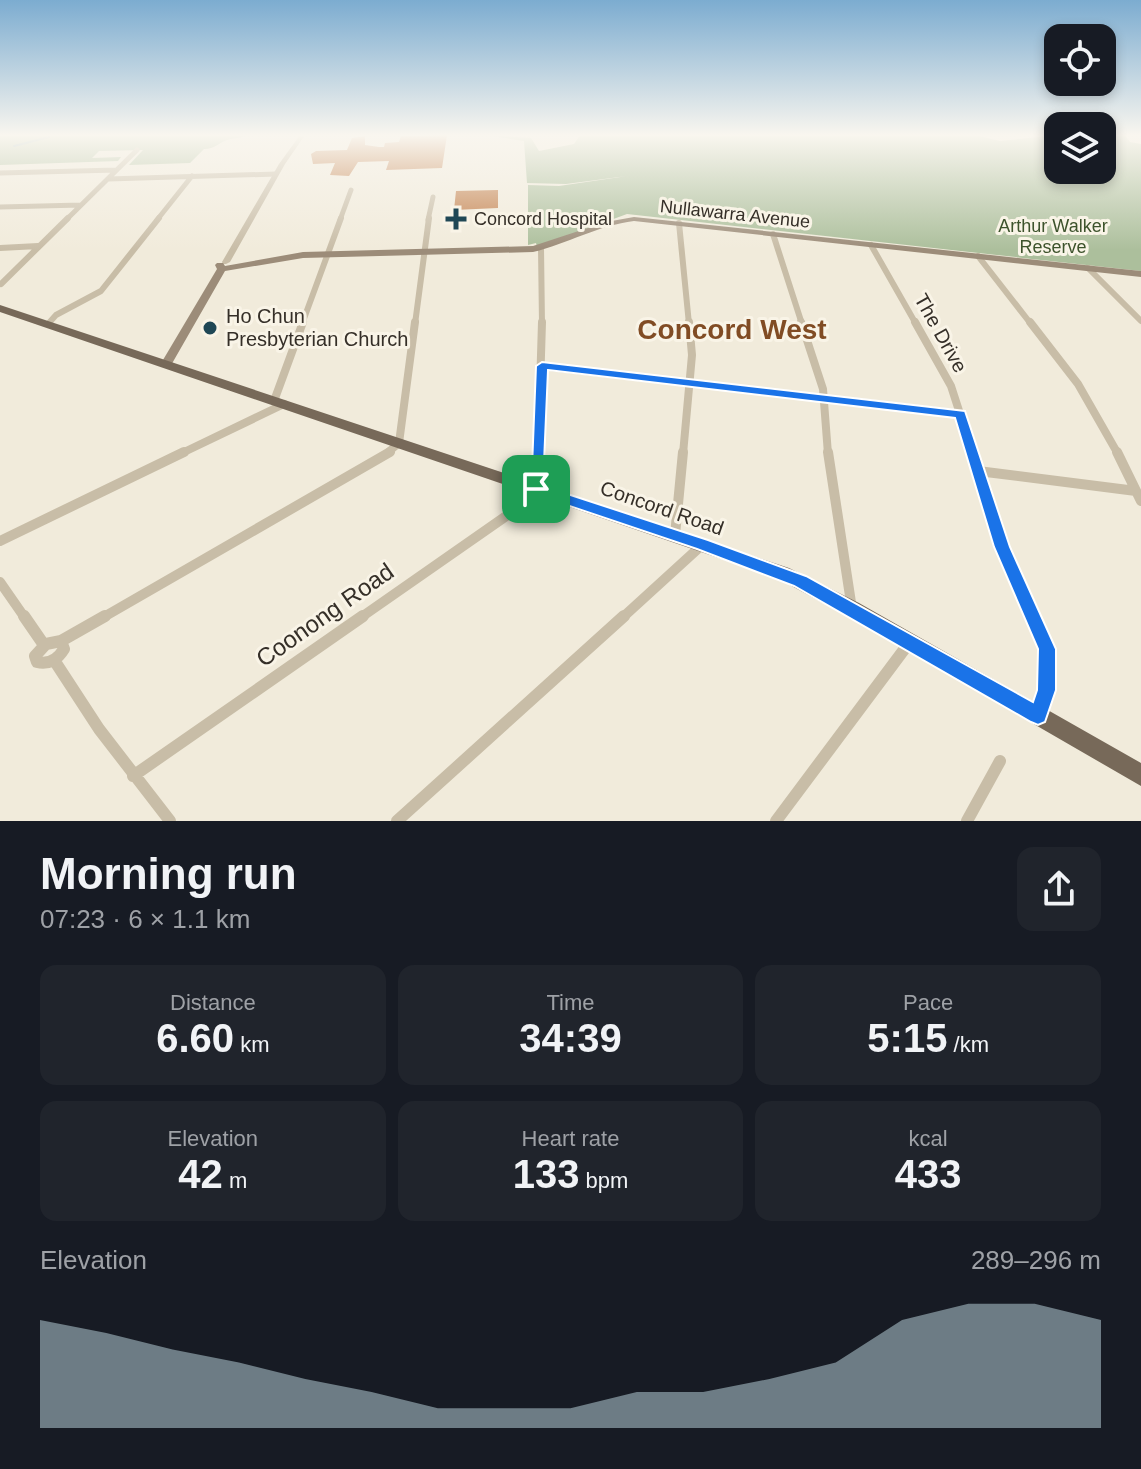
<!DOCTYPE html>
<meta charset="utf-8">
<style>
body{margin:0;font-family:Arial,sans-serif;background:#20242c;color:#f1f3f6;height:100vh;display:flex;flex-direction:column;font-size:30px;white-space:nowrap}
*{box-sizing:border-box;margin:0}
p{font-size:26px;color:#9ea1a6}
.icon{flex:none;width:44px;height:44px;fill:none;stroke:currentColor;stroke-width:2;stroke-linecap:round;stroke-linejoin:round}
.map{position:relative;height:821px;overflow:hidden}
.side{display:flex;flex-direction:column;background:#171b24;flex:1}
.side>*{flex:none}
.controls{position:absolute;left:1044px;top:24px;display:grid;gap:16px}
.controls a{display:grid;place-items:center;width:72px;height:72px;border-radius:16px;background:#171b24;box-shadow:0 4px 12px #0003;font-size:40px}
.pin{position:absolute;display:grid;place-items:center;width:68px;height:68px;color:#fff;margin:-34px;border-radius:16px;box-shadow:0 4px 12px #0006}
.round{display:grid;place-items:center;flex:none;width:84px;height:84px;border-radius:16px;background:#20242c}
.head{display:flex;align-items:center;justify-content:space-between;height:136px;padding:0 40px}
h1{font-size:44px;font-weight:700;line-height:60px}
.stats{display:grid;grid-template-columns:repeat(3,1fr);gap:12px;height:136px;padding:8px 40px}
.stats div{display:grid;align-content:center;border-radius:16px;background:#20242c;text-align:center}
.stats b{font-size:40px;font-weight:700}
.stats small{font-size:22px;font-weight:400}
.stats p{font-size:22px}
.chart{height:224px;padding:16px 40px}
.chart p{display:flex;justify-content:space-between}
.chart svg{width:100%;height:144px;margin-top:8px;fill:#92a6ae;opacity:.7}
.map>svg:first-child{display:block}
.green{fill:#acbf9c}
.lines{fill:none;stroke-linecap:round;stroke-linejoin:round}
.stream{stroke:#7ba1ad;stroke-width:2}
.building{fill:#c17d48}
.minor-far4{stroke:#c8bda7;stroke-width:5}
.minor-far3{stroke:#c8bda7;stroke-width:6}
.minor-far2{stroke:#c8bda7;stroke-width:8}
.minor-far1{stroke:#c8bda7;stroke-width:10}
.minor{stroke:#c8bda7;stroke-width:12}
.tertiary{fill:#c8bda7;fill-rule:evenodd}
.secondary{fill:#9c8c79;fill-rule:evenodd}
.primary{fill:#776959;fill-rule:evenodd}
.route{fill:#1a73e8;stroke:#fff;stroke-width:2;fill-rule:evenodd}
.poi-dot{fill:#1f4755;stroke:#f9f4e7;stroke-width:3}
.labels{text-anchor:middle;stroke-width:6;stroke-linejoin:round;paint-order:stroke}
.far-street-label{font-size:18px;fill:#352f28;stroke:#f9f4e7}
.far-poi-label{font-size:18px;fill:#352f28;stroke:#f9f4e7;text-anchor:start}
.far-park-label{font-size:18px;fill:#3d532c;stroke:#f9f4e7}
.poi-label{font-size:20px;fill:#352f28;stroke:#f9f4e7;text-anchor:start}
.street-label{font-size:20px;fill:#352f28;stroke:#f9f4e7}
.near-street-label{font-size:24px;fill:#352f28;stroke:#f9f4e7}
.district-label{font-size:28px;font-weight:bold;fill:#814c24;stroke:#f9f4e7}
</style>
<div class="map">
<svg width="1141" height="821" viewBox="0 0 1141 821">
<rect width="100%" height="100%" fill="#f1ebdb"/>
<path class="green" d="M 0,135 L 245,135 C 238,140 234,137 227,140 C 218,143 215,149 204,149 L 190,163 L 129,165 L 143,150 L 99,151 L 92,158 L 121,157 L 118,161 L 0,165 Z
M 486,135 L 531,138 L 539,151 L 574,144 L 580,135 L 974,135 L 1000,141 L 1058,135 L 1058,170 L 1102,170 L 1102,135 L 1125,135 L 1130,142 L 1141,144 L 1141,271 L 627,214 L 537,247 L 536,243 L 528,245 L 528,185 L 559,186 L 627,176 L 566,184 L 527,183 L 524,141 Z"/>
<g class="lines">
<path class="stream" d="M 14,146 L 49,137"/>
</g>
<path class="building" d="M 447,135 L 442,168 L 386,170 L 389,161 L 358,162 L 349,176 L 330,175 L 335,163 L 313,164 L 311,154 L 316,151 L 347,150 L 352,138 L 365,136 L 365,145 L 379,147 L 384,147 L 385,143 L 399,142 L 401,136 Z
M 498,190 L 498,208 L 454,210 L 456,191 Z"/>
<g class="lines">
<path class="minor-far4" d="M 0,173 L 116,170
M 108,179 L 276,174
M 0,207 L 81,205
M 66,220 L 137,150
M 157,220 L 192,176
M 340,220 L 351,190
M 428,220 L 433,197"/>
<path class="minor-far3" d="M 679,223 L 689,324
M 773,234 L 802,324
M 871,245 L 916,324
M 0,248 L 38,246
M 541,248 L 542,324
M 978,256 L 1031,324
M 1088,268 L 1141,321
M 1,284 L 68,218
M 48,324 L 56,315 L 101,291 L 159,218
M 302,324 L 341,218
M 415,324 L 429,218"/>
<path class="minor-far2" d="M 801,322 L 823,389 L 828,454
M 915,322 L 951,386 L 973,454
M 1030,322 L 1078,384 L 1118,454
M 542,366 L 961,414
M 274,401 L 303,322
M 180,454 L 284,404
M 386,454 L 399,443 L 415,322
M 538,454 L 542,322
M 683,454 L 692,355 L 689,322"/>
<path class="minor-far1" d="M 828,452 L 852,609
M 972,452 L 1002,547 L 1035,618
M 1117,452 L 1141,501
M 978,471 L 1136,491
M 536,489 L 538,452
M 675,535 L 683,452
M 0,541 L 184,452
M 0,582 L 25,618
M 102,618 L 390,452
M 360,618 L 542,491
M 622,618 L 702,545"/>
<path class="minor" d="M 24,616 L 44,645
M 1034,616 C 1050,650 1050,679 1038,715
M 61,641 L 105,616
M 61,641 L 64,649 C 58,659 49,665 37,662 L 35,656 L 46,644 Z
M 54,660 L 99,729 L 170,821
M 133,776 L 363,616
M 397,821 L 624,616
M 776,821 L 909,643
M 967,821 L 1000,761"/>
<path class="tertiary" d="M 300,135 L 305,135 L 285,164 L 230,262 L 226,264 L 223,264 L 222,262 L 279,164 Z"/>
<path class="secondary" d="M 634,217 L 1141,271 L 1141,277 L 634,221 C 599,225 567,244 533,252 L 303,258 L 225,271 L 170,367 L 166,368 L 160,365 L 217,269 L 215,265 L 217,263 L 223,263 L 225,266 L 303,252 L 533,246 L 606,222 Z"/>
<path class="primary" d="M 0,305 L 789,568 L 859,603 L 1141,763 L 1141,786 L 845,615 L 777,578 L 0,312 Z"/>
</g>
<linearGradient id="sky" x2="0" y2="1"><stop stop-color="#7cacd0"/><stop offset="0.54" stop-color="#f9f6ef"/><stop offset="1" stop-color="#f9f6ef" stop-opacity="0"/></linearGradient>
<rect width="1141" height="250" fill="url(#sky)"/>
<path class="route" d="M 542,362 L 965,411 L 1010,547 L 1056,649 L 1056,690 L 1045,722 L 1038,725 L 1031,722 L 794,586 L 697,549 L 531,493 L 536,366 ZM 548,370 L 955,418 L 994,547 L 1038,649 L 1037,690 L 1033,702 L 806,576 L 708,540 L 543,486 Z"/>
<g class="poi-dot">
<path d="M452 207h8v8h8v8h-8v8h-8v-8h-8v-8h8z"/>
<circle cx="210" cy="328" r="8"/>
</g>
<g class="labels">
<g class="far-street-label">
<text transform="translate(735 214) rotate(6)" y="6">Nullawarra Avenue</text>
</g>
<g class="far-poi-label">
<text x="474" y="225">Concord Hospital</text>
</g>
<g class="far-park-label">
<text x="1053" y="232">Arthur Walker<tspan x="1053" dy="21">Reserve</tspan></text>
</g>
<g class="poi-label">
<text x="226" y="323">Ho Chun<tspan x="226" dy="23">Presbyterian Church</tspan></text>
</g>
<g class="street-label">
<text transform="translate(941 333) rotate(61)" y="7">The Drive</text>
<text transform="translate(662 508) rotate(19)" y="7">Concord Road</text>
</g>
<g class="near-street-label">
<text transform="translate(325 615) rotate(-35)" y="8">Coonong Road</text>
</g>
<g class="district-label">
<text x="732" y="339">Concord West</text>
</g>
</g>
</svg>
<div class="controls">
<a><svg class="icon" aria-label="locate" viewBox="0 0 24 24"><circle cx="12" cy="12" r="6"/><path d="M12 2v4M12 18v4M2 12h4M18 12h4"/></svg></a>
<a><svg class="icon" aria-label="layers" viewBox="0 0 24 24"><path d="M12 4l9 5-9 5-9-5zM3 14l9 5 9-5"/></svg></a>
</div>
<div class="pin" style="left:536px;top:489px;background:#1e9e55"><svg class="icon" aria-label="arrive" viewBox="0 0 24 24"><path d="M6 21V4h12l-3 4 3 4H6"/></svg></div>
</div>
<section class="side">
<div class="head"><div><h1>Morning run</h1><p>07:23 · 6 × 1.1 km</p></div><a class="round"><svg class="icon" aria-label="share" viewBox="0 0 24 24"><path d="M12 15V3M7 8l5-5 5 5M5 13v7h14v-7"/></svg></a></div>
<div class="stats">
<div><p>Distance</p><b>6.60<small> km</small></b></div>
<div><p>Time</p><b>34:39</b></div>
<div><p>Pace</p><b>5:15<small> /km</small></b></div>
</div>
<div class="stats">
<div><p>Elevation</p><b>42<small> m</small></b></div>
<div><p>Heart rate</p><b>133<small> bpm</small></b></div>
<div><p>kcal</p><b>433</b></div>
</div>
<div class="chart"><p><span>Elevation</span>289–296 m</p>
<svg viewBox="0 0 160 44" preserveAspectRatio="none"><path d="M0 44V11L10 15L20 20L30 24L40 29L50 33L60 38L70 38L80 38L90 33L100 33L110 29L120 24L130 11L140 6L150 6L160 11V44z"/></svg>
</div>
</section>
